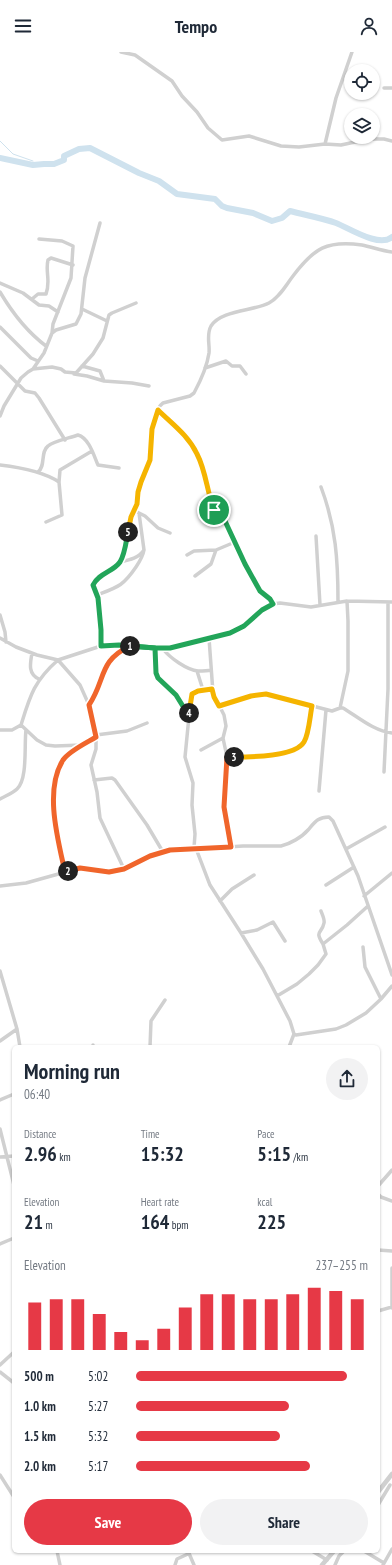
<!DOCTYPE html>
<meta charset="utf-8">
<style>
body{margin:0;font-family:"PT Sans Narrow",sans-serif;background:#f2f2f3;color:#1f2937;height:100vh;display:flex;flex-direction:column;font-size:15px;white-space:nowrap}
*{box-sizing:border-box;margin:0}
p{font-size:13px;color:#747a83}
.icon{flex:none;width:22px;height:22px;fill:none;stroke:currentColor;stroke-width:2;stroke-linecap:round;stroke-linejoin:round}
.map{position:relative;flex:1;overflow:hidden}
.sheet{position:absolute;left:12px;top:993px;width:368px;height:508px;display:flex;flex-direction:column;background:#fff;border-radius:6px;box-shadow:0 1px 3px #0004}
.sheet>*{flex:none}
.buttons{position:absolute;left:344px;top:12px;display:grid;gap:8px}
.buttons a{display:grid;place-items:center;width:36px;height:36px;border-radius:50%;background:#fff;box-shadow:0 1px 3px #0004;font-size:20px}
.pin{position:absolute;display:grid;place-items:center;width:34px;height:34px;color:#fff;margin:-17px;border:2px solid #fff;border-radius:50%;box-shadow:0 1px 4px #0007}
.km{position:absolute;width:20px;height:20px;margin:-10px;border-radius:50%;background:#222;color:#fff;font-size:11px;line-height:20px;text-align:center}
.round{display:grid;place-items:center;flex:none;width:42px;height:42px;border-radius:21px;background:#f2f2f3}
.summary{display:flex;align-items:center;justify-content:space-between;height:68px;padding:0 12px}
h1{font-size:22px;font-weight:700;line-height:30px}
.stats{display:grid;grid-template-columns:repeat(3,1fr);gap:6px;height:68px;padding:4px 12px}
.stats div{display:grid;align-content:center}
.stats b{font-size:20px;font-weight:700}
.stats small{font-size:11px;font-weight:400}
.stats p{font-size:11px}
.chart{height:112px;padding:8px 12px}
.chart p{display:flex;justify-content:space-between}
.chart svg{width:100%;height:72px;margin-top:4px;stroke:#e63946;stroke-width:6}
.cta{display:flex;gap:8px;margin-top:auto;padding:8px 12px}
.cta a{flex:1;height:46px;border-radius:24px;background:#e63946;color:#fff;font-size:16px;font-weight:700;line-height:46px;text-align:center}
.cta a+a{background:#f2f2f3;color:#1f2937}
ul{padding:0 12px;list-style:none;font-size:13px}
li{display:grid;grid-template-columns:64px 48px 1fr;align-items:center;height:30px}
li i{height:10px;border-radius:5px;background:#e63946}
header{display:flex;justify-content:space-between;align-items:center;height:52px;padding:0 12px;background:#fff;font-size:18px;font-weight:700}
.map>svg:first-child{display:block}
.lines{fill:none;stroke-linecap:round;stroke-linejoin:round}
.stream{stroke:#cfe2ee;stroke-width:1}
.river{stroke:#cfe2ee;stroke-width:6}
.minor{stroke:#d0d0d0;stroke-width:3.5}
.tertiary{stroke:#d0d0d0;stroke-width:4.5}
.split-1-casing{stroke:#fff;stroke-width:8}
.split-2-casing{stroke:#fff;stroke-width:8}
.split-3-casing{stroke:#fff;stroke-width:8}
.split-4-casing{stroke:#fff;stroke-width:8}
.split-5-casing{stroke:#fff;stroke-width:8}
.split-6-casing{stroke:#fff;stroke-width:8}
.split-1{stroke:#22a559;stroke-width:5}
.split-2{stroke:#f0652b;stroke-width:5}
.split-3{stroke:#f0652b;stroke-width:5}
.split-4{stroke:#f5b400;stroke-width:5}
.split-5{stroke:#22a559;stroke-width:5}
.split-6{stroke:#f5b400;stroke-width:5}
</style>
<header><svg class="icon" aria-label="menu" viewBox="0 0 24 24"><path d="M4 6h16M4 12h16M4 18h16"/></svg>Tempo<svg class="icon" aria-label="person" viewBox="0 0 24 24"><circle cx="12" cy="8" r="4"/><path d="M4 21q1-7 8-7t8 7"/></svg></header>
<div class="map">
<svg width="392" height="1513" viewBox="0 0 392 1513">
<rect width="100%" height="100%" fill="#fff"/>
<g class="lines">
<path class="stream" d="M 0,89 L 13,102 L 33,109"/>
<path class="river" d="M 0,106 L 33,113 L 44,112 L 54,112 L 64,108 L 64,104 L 79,97 L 90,96 L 139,121 L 159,129 L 177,142 L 215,147 L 222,154 L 227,156 L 253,161 L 272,169 L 282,166 L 290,159 C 305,163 322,166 336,171 C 349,176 379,196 392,185"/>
<path class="minor" d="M 121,0 L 135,3 L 172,29 L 182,44 L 197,60 L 208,76 L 222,88 L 249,84 L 281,94 L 299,95 L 325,92 L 341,93 L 369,87 L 384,87 L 392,89
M 384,36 L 392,36
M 325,92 L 336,46 L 352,0
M 0,231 L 23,241 L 39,253 L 49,254 L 58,260
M 0,240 C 13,262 26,279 46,294
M 32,247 L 38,242 L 46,242 C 51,229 45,220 48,208 L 51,206 L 73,213
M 82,257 L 107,269
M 0,275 L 31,306 L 38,309
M 52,281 L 56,278 L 76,272 L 81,262 L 85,226 L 100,171
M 0,314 L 25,339 L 35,341 L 39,346 L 65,388
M 82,314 L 100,319 L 104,329
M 205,316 L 226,309 L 232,314 L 240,314 L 246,322
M 33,317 L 44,301 L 52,281 L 53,272 L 71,226 L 73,194 L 62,189 L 39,187
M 74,322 L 87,324 L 104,329 L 132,331 L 149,334
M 158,359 L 177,375 L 194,396 L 199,406 L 214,458 L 227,473 L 245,512 L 260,539 L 270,547 L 273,552
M 0,364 L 4,354 L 21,326 L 28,320 L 33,317 L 52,315 L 61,317 L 65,320 L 76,321 L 93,302 L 103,286 L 109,263 L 112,261 L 136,251
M 0,413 C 17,415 44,420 59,430 L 62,463 L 46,470
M 38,420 C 46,414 40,400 48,394 C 54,389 70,386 78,383 C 89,386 94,404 98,413 L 119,416
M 59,430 L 60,418 L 92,399
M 321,435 C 336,475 338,508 338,550
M 137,460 L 145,464 L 158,476 L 170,481
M 316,484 L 320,553
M 187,503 L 194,499 L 216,498
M 120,510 C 129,508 139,506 144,498 L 139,461
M 195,524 L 211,512 L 216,498 L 235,490
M 97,543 C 118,535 123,534 136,515 C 140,509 143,504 144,498
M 0,563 L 5,580 L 6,590
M 0,586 L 16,595 L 37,603 L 58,608 L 101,594 L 119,593 L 155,596 L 170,596 L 230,581 L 244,574 L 262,558 L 273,552 L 280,551 L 311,555 L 347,549 L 392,550
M 101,594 L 101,578 L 98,546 L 93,533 C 99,521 115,520 121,509 C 127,497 126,483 130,470 C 131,464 135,459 137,453 C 138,446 138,439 140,432 C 143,424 147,417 149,409 C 153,394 150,360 163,351 L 190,344 L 194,341 C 201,328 207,315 209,301 C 210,292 206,283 211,274 C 221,258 254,259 269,251 C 280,245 286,233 293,224 C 314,196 327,188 362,193 C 372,195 382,199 392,200
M 155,596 L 157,621 L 158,627 L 176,643 L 189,664
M 163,597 C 170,606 187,618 198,619 C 202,619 207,619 211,618
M 32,601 C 30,612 28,622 39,627
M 197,619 L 203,638
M 89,653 L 94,645 L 110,606 L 130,594
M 219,655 L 251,644 L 266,642 L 332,659 L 340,656 L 343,656 C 358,665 374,679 392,681
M 340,656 L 348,619 L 348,569 L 347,549
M 21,673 L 37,688 L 46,693 L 55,694 L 82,693 L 96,685
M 0,678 L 12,678 L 21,673 C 30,644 34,629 58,608 L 80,633 L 89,653 L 96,683 L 96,697 L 91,713 L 97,740 L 100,766 L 124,817
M 96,683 L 127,679 L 147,671
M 223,686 L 227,705 L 224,755 L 231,795
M 201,698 L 223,686 L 226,674 L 224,663 L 213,641 L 209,586
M 227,705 C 244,705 295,706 304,690 C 309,683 310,663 312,653
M 384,720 L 388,637 L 388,550
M 94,728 L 112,726 L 115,728 L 147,773 L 163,800
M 319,739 L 326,658
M 0,747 C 5,744 13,741 17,737 C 28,727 24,692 26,678
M 194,796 L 195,782 L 192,753 L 193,731 L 185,705 L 191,644 C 195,637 205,638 212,637
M 196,797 L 243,794 L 281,794 C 290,792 302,785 308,778 C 315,770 318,765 329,765 L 333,769 L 358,824 L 392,923
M 346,797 L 385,775
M 65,820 C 59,792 43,730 65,707 C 69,702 76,698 82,693
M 326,833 L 354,815
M 0,834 L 26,831 L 80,816 L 109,820 L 124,817 L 163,800 L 194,796 L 197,799 L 210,833 L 241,881 L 263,917 L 290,969 L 294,982 L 296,983 L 336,977 L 346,973 L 366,961 L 381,947 L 392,934
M 364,844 L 392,821
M 220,849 L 232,837 L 254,823
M 321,859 C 322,862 325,868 324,871 C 322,882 314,878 323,892
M 241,881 L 257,878 L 273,870 L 285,889
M 363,895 L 365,915 L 381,947
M 0,919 L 17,977 L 20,995
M 277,944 L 297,932 L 309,922 L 318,913 L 326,902 L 323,892 L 347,873 L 368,854
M 0,989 L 17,977
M 93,995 L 93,993
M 150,995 L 151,969 L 165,948
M 289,995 L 294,982
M 0,1048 L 14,1042
M 0,1077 L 14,1133
M 0,1105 L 14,1104
M 378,1134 L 392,1118
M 378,1142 L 381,1145 L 392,1149
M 0,1192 L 14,1186
M 378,1198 L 392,1199
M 392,1216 L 392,1256
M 378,1259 L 392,1255
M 0,1313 L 14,1300
M 0,1320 L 14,1331
M 0,1423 L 14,1445
M 378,1453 L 390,1433
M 57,1499 L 60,1513
M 188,1499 L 194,1513
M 312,1499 L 327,1508
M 364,1499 L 384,1511
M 175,1513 L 177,1507 L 188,1502
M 335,1513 L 339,1504 L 344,1499
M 383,1513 L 392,1497"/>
<path class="tertiary" d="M 378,1440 L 392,1422
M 322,1513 L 334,1499"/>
</g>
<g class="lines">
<g class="split-1-casing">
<path id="split-1" d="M 130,594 L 155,596 L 170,596 L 230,581 L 244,574 L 262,558 L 273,552 L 270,547 L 260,539 L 245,512 L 225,469 L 214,458"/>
</g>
<g class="split-2-casing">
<path id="split-2" d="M 68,819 L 65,820 C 58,788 44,738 63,708 C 69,699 86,691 96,685 L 89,653 C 106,628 98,609 130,594"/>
</g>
<g class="split-3-casing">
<path id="split-3" d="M 68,819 L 80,816 L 109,820 L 124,817 L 150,804 L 170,798 L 231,795 L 224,755 L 227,705 L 234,705"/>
</g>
<g class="split-4-casing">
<path id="split-4" d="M 189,661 L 192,642 L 198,639 L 212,637 L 214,645 L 219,654 L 251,644 L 266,642 L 312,654 C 310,663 309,682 304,690 C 295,705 251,705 234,705"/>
</g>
<g class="split-5-casing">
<path id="split-5" d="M 128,480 C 126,490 125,502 120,510 C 113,520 99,521 93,533 L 98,546 L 101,578 L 101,594 L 119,593 L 155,596 L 156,621 L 158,626 L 176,643 L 189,664 L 189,661"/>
</g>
<g class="split-6-casing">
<path id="split-6" d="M 128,480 L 131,465 L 137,452 L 138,440 L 141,430 L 150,408 L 152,377 L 158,358 C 172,372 188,383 197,402 C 206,419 207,440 214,458"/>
</g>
<use href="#split-1" class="split-1"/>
<use href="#split-2" class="split-2"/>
<use href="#split-3" class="split-3"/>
<use href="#split-4" class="split-4"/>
<use href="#split-5" class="split-5"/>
<use href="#split-6" class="split-6"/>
</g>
</svg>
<div class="buttons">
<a><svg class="icon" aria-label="locate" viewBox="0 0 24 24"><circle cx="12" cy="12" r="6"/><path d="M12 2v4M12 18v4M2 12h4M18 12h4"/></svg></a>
<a><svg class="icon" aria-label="layers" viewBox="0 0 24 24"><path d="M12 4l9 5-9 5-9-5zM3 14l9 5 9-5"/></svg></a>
</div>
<div class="pin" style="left:214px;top:458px;background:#1e9e55"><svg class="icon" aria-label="arrive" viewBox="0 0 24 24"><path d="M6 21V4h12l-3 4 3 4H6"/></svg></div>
<b class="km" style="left:130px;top:594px">1</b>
<b class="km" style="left:68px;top:819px">2</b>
<b class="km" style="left:234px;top:705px">3</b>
<b class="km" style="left:189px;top:661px">4</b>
<b class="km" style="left:128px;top:480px">5</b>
<section class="sheet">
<div class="summary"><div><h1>Morning run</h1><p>06:40</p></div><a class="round"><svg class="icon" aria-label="share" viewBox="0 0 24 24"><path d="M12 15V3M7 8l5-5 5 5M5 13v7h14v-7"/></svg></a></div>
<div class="stats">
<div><p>Distance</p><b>2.96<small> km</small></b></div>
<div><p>Time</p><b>15:32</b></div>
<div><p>Pace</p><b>5:15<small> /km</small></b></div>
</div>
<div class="stats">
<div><p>Elevation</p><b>21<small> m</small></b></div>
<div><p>Heart rate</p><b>164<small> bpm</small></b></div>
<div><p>kcal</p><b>225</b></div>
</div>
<div class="chart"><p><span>Elevation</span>237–255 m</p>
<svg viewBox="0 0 160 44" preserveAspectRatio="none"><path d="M5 44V15M15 44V13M25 44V13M35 44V22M45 44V33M55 44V38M65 44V31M75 44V18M85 44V10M95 44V10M105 44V13M115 44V13M125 44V10M135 44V6M145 44V8M155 44V13"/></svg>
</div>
<ul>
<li><b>500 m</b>5:02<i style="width:91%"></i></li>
<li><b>1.0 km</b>5:27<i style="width:66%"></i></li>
<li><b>1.5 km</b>5:32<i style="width:62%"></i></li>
<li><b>2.0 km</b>5:17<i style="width:75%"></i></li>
</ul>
<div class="cta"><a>Save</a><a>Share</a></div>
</section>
</div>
